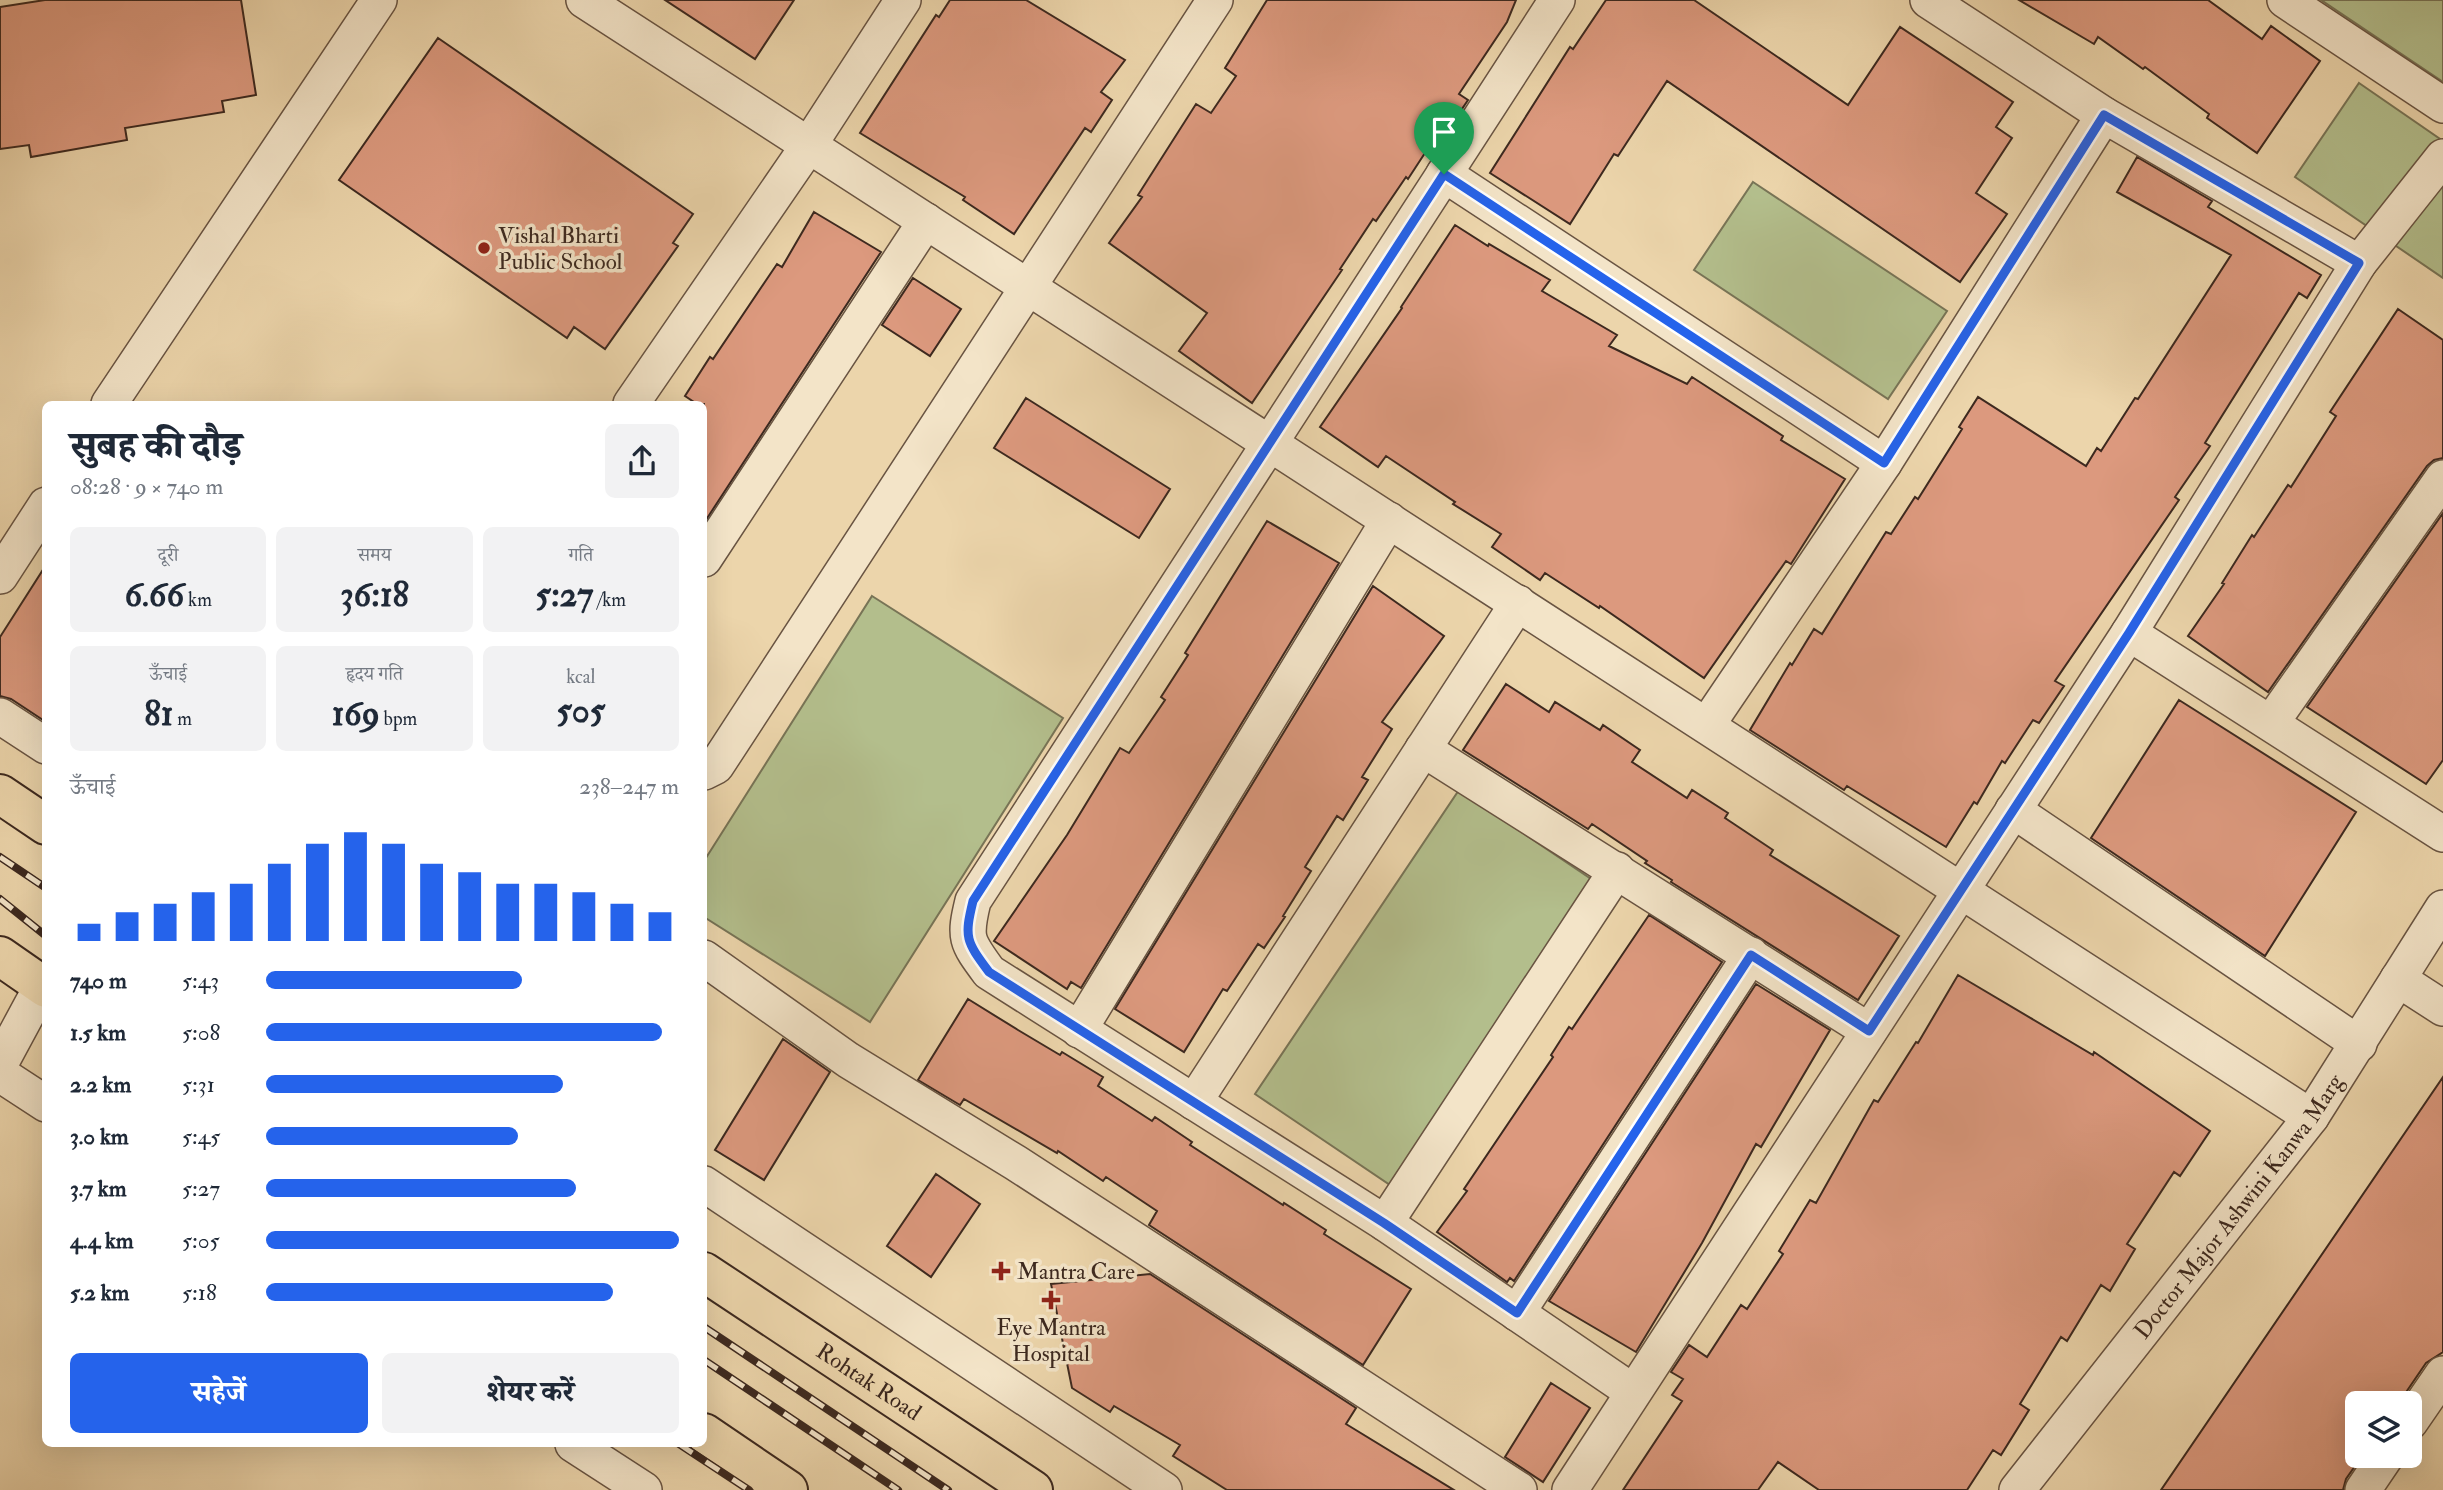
<!DOCTYPE html>
<html lang="hi">
<meta charset="utf-8">
<style>
body{margin:0;font-family:"IM FELL Double Pica","Noto Serif Devanagari",serif;background:#f2f2f3;color:#1f2937;height:100vh;display:flex;flex-direction:column;font-size:26px;white-space:nowrap}
*{box-sizing:border-box;margin:0}
p{font-size:23px;color:#747a83}
.icon{flex:none;width:38px;height:38px;fill:none;stroke:currentColor;stroke-width:2;stroke-linecap:round;stroke-linejoin:round}
.map{position:relative;flex:1;overflow:hidden}
.details{position:absolute;left:42px;top:401px;width:665px;height:1046px;display:flex;flex-direction:column;background:#fff;border-radius:10px;box-shadow:0 7px 28px #0002}
.details>*{flex:none}
.fabs{position:absolute;left:2345px;top:1391px;display:grid;gap:14px}
.fabs a{display:grid;place-items:center;width:77px;height:77px;border-radius:10px;background:#fff;box-shadow:0 7px 28px #0002;font-size:35px}
.pin{position:absolute;display:grid;place-items:center;width:60px;height:60px;color:#fff;margin:-72px -30px;border-radius:50% 50% 50% 0;rotate:-45deg;box-shadow:0 0 7px #0007}
.pin .icon{rotate:45deg}
.round{display:grid;place-items:center;flex:none;width:74px;height:74px;border-radius:10px;background:#f2f2f3}
.head{display:flex;align-items:center;justify-content:space-between;height:119px;padding:0 28px}
h1{font-size:38px;font-weight:800;line-height:52px}
.figures{display:grid;grid-template-columns:repeat(3,1fr);gap:10px;height:119px;padding:7px 28px}
.figures div{display:grid;align-content:center;border-radius:10px;background:#f2f2f3;text-align:center}
.figures b{font-size:35px;font-weight:800}
.figures small{font-size:19px;font-weight:400}
.figures p{font-size:19px}
.chart{height:196px;padding:14px 28px}
.chart p{display:flex;justify-content:space-between}
.chart svg{width:100%;height:126px;margin-top:7px;stroke:#2563eb;stroke-width:6}
.action{display:flex;gap:14px;margin-top:auto;padding:14px 28px}
.action a{flex:1;height:80px;border-radius:10px;background:#2563eb;color:#fff;font-size:28px;font-weight:800;line-height:80px;text-align:center}
.action a+a{background:#f2f2f3;color:#1f2937}
ul{padding:0 28px;list-style:none;font-size:23px}
li{display:grid;grid-template-columns:112px 84px 1fr;align-items:center;height:52px}
li i{height:18px;border-radius:9px;background:#2563eb}
.map>svg:first-child{display:block}
.green{fill:#b3be8c;stroke:#787456;stroke-width:2}
.building{fill:#dc997e;stroke:#3d291f;stroke-width:2}
.lines{fill:none;stroke-linecap:round;stroke-linejoin:round}
.street-casing{stroke:#695442;stroke-width:38}
.primary-casing{stroke:#3d291f;stroke-width:42}
.street{stroke:#f3e4c8;stroke-width:35}
.primary{stroke:#ecd5ab;stroke-width:38}
.rail-casing{stroke:#3d291f;stroke-width:8}
.rail{stroke:#f3e4c8;stroke-width:5;stroke-dasharray:16;stroke-linecap:butt}
.route-casing{stroke:#fff;stroke-width:14}
.route{stroke:#2563eb;stroke-width:9}
.poi-dot{fill:#8f2418;stroke:#f3e4c8;stroke-width:2.5}
.labels{text-anchor:middle;stroke-width:7;stroke-linejoin:round;paint-order:stroke}
.poi-label{font-size:23px;fill:#3d291f;stroke:#f3e4c8;text-anchor:start}
.street-label{font-size:23px;fill:#3d291f;stroke:#f3e4c8}
</style>
<div class="map">
<svg width="2443" height="1490" viewBox="0 0 2443 1490">
<rect width="100%" height="100%" fill="#ecd5ab"/>
<filter id="stains"><feTurbulence type="fractalNoise" baseFrequency=".00286" numOctaves="4"/><feColorMatrix values="0 0 0 0 .2 0 0 0 0 .09 0 0 0 0 .02 0 0 0 .5 -.17"/></filter>
<radialGradient id="worn" r=".72"><stop offset=".6" stop-color="#630" stop-opacity="0"/><stop offset="1" stop-color="#630" stop-opacity=".3"/></radialGradient>
<path class="green" d="M 2321,0 L 2443,0 L 2443,82 Z
M 2359,83 L 2443,141 L 2443,278 L 2295,177 Z
M 1753,182 L 1947,311 L 1888,399 L 1694,270 Z
M 872,596 L 1063,718 L 870,1022 L 704,917 L 704,861 Z
M 1459,790 L 1603,887 L 1399,1191 L 1255,1094 Z"/>
<path class="building" d="M 45,0 L 241,0 L 256,95 L 222,101 L 224,112 L 125,128 L 127,140 L 31,157 L 29,145 L 0,149 L 0,7 Z
M 665,0 L 794,0 L 755,59 Z
M 950,0 L 1026,0 L 1125,60 L 1101,92 L 1112,100 L 1091,132 L 1085,128 L 1014,234 L 963,200 L 965,197 L 860,133 L 936,15 L 939,17 Z
M 1267,0 L 1516,0 L 1507,22 L 1459,94 L 1468,100 L 1445,134 L 1440,130 L 1408,179 L 1406,177 L 1376,221 L 1373,219 L 1340,269 L 1342,270 L 1252,403 L 1179,351 L 1207,313 L 1109,243 L 1142,197 L 1138,195 L 1196,104 L 1211,113 L 1236,76 L 1225,68 Z
M 1606,0 L 1694,0 L 1848,105 L 1900,27 L 2013,102 L 1996,127 L 2012,138 L 1976,193 L 2007,214 L 1960,282 L 1667,81 L 1618,156 L 1614,154 L 1570,224 L 1490,173 L 1570,47 L 1573,49 Z
M 2019,0 L 2208,0 L 2262,39 L 2271,26 L 2320,61 L 2257,153 L 2207,118 L 2209,114 L 2145,67 L 2143,69 L 2098,37 L 2094,44 Z
M 438,38 L 693,214 L 673,243 L 678,246 L 605,349 L 574,327 L 567,338 L 339,180 Z
M 2137,157 L 2212,201 L 2208,207 L 2321,275 L 2307,298 L 2299,293 L 2205,443 L 2210,446 L 2175,497 L 2179,500 L 2055,681 L 2064,686 L 2039,723 L 2033,720 L 2005,763 L 2002,761 L 1977,804 L 1974,802 L 1946,847 L 1847,786 L 1844,790 L 1750,730 L 1790,663 L 1792,665 L 1814,629 L 1822,634 L 1886,532 L 1891,534 L 1915,497 L 1918,499 L 1962,429 L 1959,427 L 1978,397 L 2086,466 L 2097,448 L 2101,451 L 2135,398 L 2138,399 L 2231,255 L 2117,192 Z
M 814,212 L 881,252 L 704,523 L 704,404 L 697,404 L 685,396 L 710,357 L 713,359 L 777,264 L 782,267 Z
M 1455,225 L 1488,246 L 1489,244 L 1550,280 L 1542,291 L 1617,335 L 1609,346 L 1687,384 L 1692,377 L 1783,436 L 1781,440 L 1845,479 L 1791,564 L 1786,561 L 1704,678 L 1600,606 L 1599,608 L 1545,573 L 1540,580 L 1492,547 L 1501,534 L 1453,504 L 1455,502 L 1386,456 L 1378,467 L 1320,427 L 1402,308 L 1401,307 Z
M 913,278 L 961,309 L 930,356 L 882,325 Z
M 2398,309 L 2443,340 L 2443,458 L 2434,460 L 2427,466 L 2268,692 L 2188,636 L 2224,584 L 2222,583 L 2252,535 L 2254,537 L 2288,485 L 2291,487 L 2336,416 L 2330,412 Z
M 1026,398 L 1170,489 L 1139,538 L 994,448 Z
M 2443,513 L 2443,760 L 2426,784 L 2307,707 Z
M 1267,521 L 1339,563 L 1081,988 L 1071,982 L 1067,989 L 994,941 L 1067,835 L 1120,748 L 1129,753 L 1165,700 L 1161,697 L 1188,655 L 1185,653 Z
M 46,565 L 46,722 L 11,699 L 0,696 L 0,637 Z
M 1373,586 L 1444,636 L 1382,722 L 1392,729 L 1362,777 L 1368,780 L 1343,820 L 1337,816 L 1305,867 L 1311,871 L 1283,916 L 1285,917 L 1264,948 L 1258,944 L 1227,991 L 1223,989 L 1184,1052 L 1115,1009 Z
M 1506,684 L 1549,712 L 1555,702 L 1600,730 L 1603,725 L 1640,750 L 1632,762 L 1687,798 L 1692,790 L 1728,813 L 1725,818 L 1773,850 L 1770,855 L 1899,936 L 1858,1000 L 1671,882 L 1672,880 L 1645,863 L 1647,861 L 1592,824 L 1588,829 L 1463,750 Z
M 2179,700 L 2356,812 L 2265,956 L 2091,838 Z
M 1649,915 L 1722,962 L 1514,1281 L 1510,1278 L 1507,1282 L 1437,1232 L 1467,1191 L 1464,1189 L 1553,1057 L 1551,1055 L 1569,1027 L 1572,1029 Z
M 1958,975 L 2093,1055 L 2094,1052 L 2210,1131 L 2180,1176 L 2174,1172 L 2127,1244 L 2135,1249 L 2110,1291 L 2101,1285 L 2067,1341 L 2061,1337 L 2020,1404 L 2029,1410 L 2001,1455 L 1993,1450 L 1967,1490 L 1819,1490 L 1778,1462 L 1758,1490 L 1623,1490 L 1682,1401 L 1672,1395 L 1683,1379 L 1671,1372 L 1689,1345 L 1707,1357 L 1741,1305 L 1747,1309 L 1783,1254 L 1779,1251 L 1810,1200 L 1816,1203 L 1874,1100 L 1878,1102 L 1916,1042 L 1918,1043 Z
M 1756,984 L 1830,1030 L 1761,1147 L 1756,1144 L 1702,1243 L 1636,1352 L 1549,1301 Z
M 968,999 L 1018,1030 L 1060,1055 L 1062,1052 L 1103,1077 L 1098,1086 L 1152,1121 L 1155,1117 L 1192,1142 L 1190,1145 L 1283,1205 L 1284,1203 L 1326,1230 L 1324,1234 L 1411,1289 L 1363,1365 L 1149,1225 L 1157,1211 L 1106,1177 L 1103,1181 L 1058,1151 L 1057,1153 L 964,1099 L 960,1105 L 918,1080 Z
M 783,1039 L 830,1072 L 764,1180 L 715,1150 Z
M 2443,1077 L 2443,1352 L 2426,1363 L 2398,1404 L 2357,1404 L 2357,1456 L 2362,1456 L 2346,1479 L 2343,1490 L 2161,1490 Z
M 936,1174 L 980,1204 L 931,1277 L 887,1246 Z
M 1150,1274 L 1356,1408 L 1346,1424 L 1454,1490 L 1227,1490 L 1173,1456 L 1180,1445 L 1114,1406 L 1110,1412 L 1072,1388 L 1051,1284 Z
M 1551,1383 L 1590,1408 L 1543,1482 L 1505,1457 Z"/>
<g class="lines">
<g class="street-casing">
<g id="street">
<path d="M 584,0 L 2311,1117"/>
<path d="M 1557,0 L 973,901 C 964,938 966,941 989,972 L 1385,1223 L 1633,1392"/>
<path d="M 1928,0 L 2104,115 L 2359,263"/>
<path d="M 2285,0 L 2443,105"/>
<path d="M 1444,174 L 1884,463"/>
<path d="M 109,404 L 379,0"/>
<path d="M 631,404 L 809,145 L 903,0"/>
<path d="M 704,559 L 926,221"/>
<path d="M 0,576 L 46,505"/>
<path d="M 2129,633 L 2443,834"/>
<path d="M 0,716 L 46,746"/>
<path d="M 2271,723 L 2443,478"/>
<path d="M 1707,725 L 1884,463 L 2104,115"/>
<path d="M 1423,749 L 1869,1031"/>
<path d="M 704,772 L 716,766 L 1215,0"/>
<path d="M 2013,810 L 2359,1044"/>
<path d="M 704,958 L 848,1060 L 1016,1163 L 1519,1490"/>
<path d="M 2398,979 L 2443,1008"/>
<path d="M 1079,1030 L 1389,520"/>
<path d="M 0,1064 L 42,986"/>
<path d="M 0,1074 L 46,1104"/>
<path d="M 1194,1102 L 1518,603"/>
<path d="M 704,1184 L 1164,1490"/>
<path d="M 1385,1223 L 1617,870"/>
<path d="M 1517,1313 L 1751,955"/>
<path d="M 2410,1422 L 2443,1374"/>
<path d="M 573,1444 L 644,1490"/>
<path d="M 1570,1490 L 2129,633 L 2359,263 L 2443,157"/>
<path id="s1" d="M 2017,1490 L 2311,1117 L 2443,908"/>
<path d="M 2363,1490 L 2386,1456"/>
</g>
</g>
<g class="primary-casing">
<g id="primary">
<path d="M 0,794 L 46,825"/>
<path d="M 0,956 L 46,988"/>
<path id="s2" d="M 704,1272 L 1033,1490"/>
<path d="M 704,1433 L 788,1490"/>
</g>
</g>
<use href="#street" class="street"/>
<use href="#primary" class="primary"/>
<g class="rail-casing">
<path id="rail" d="M 0,857 L 46,888
M 0,899 L 46,936
M 704,1327 L 948,1490
M 704,1360 L 898,1490
M 679,1444 L 749,1490"/>
</g>
<use href="#rail" class="rail"/>
</g>
<g class="lines">
<g class="route-casing">
<path id="route" d="M 2104,115 L 2359,263 L 2129,633 L 1869,1031 L 1751,955 L 1517,1313 L 1384,1223 L 989,972 C 966,941 964,938 973,901 L 1444,174 L 1884,463 Z"/>
</g>
<use href="#route" class="route"/>
</g>
<g class="poi-dot">
<circle cx="484" cy="248" r="7"/>
<path d="M997.5 1260.5h7v7h7v7h-7v7h-7v-7h-7v-7h7z"/>
<path d="M1047.5 1289.5h7v7h7v7h-7v7h-7v-7h-7v-7h7z"/>
</g>
<g class="labels">
<g class="poi-label">
<text x="498" y="243">Vishal Bharti<tspan x="498" dy="26">Public School</tspan></text>
<text x="1017" y="1279">Mantra Care</text>
<text x="1051" y="1335" text-anchor="middle">Eye Mantra<tspan x="1051" dy="26">Hospital</tspan></text>
</g>
<g class="street-label">
<text dy="8" stroke="none"><textPath href="#s1" startOffset="360">Doctor Major Ashwini Kanwa Marg</textPath></text>
<text dy="8" stroke="none"><textPath href="#s2" startOffset="198">Rohtak Road</textPath></text>
</g>
</g>
<rect width="100%" height="100%" filter="url(#stains)"/>
<rect width="100%" height="100%" fill="url(#worn)"/>
</svg>
<div class="fabs">
<a><svg class="icon" aria-label="layers" viewBox="0 0 24 24"><path d="M12 4l9 5-9 5-9-5zM3 14l9 5 9-5"/></svg></a>
</div>
<div class="pin" style="left:1444px;top:174px;background:#1e9e55"><svg class="icon" aria-label="arrive" viewBox="0 0 24 24"><path d="M6 21V4h12l-3 4 3 4H6"/></svg></div>
<section class="details">
<div class="head"><div><h1>सुबह की दौड़</h1><p>08:28 · 9 × 740 m</p></div><a class="round"><svg class="icon" aria-label="share" viewBox="0 0 24 24"><path d="M12 15V3M7 8l5-5 5 5M5 13v7h14v-7"/></svg></a></div>
<div class="figures">
<div><p>दूरी</p><b>6.66<small> km</small></b></div>
<div><p>समय</p><b>36:18</b></div>
<div><p>गति</p><b>5:27<small> /km</small></b></div>
</div>
<div class="figures">
<div><p>ऊँचाई</p><b>81<small> m</small></b></div>
<div><p>हृदय गति</p><b>169<small> bpm</small></b></div>
<div><p>kcal</p><b>505</b></div>
</div>
<div class="chart"><p><span>ऊँचाई</span>238–247 m</p>
<svg viewBox="0 0 160 44" preserveAspectRatio="none"><path d="M5 44V38M15 44V34M25 44V31M35 44V27M45 44V24M55 44V17M65 44V10M75 44V6M85 44V10M95 44V17M105 44V20M115 44V24M125 44V24M135 44V27M145 44V31M155 44V34"/></svg>
</div>
<ul>
<li><b>740 m</b>5:43<i style="width:62%"></i></li>
<li><b>1.5 km</b>5:08<i style="width:96%"></i></li>
<li><b>2.2 km</b>5:31<i style="width:72%"></i></li>
<li><b>3.0 km</b>5:45<i style="width:61%"></i></li>
<li><b>3.7 km</b>5:27<i style="width:75%"></i></li>
<li><b>4.4 km</b>5:05<i style="width:100%"></i></li>
<li><b>5.2 km</b>5:18<i style="width:84%"></i></li>
</ul>
<div class="action"><a>सहेजें</a><a>शेयर करें</a></div>
</section>
</div>
